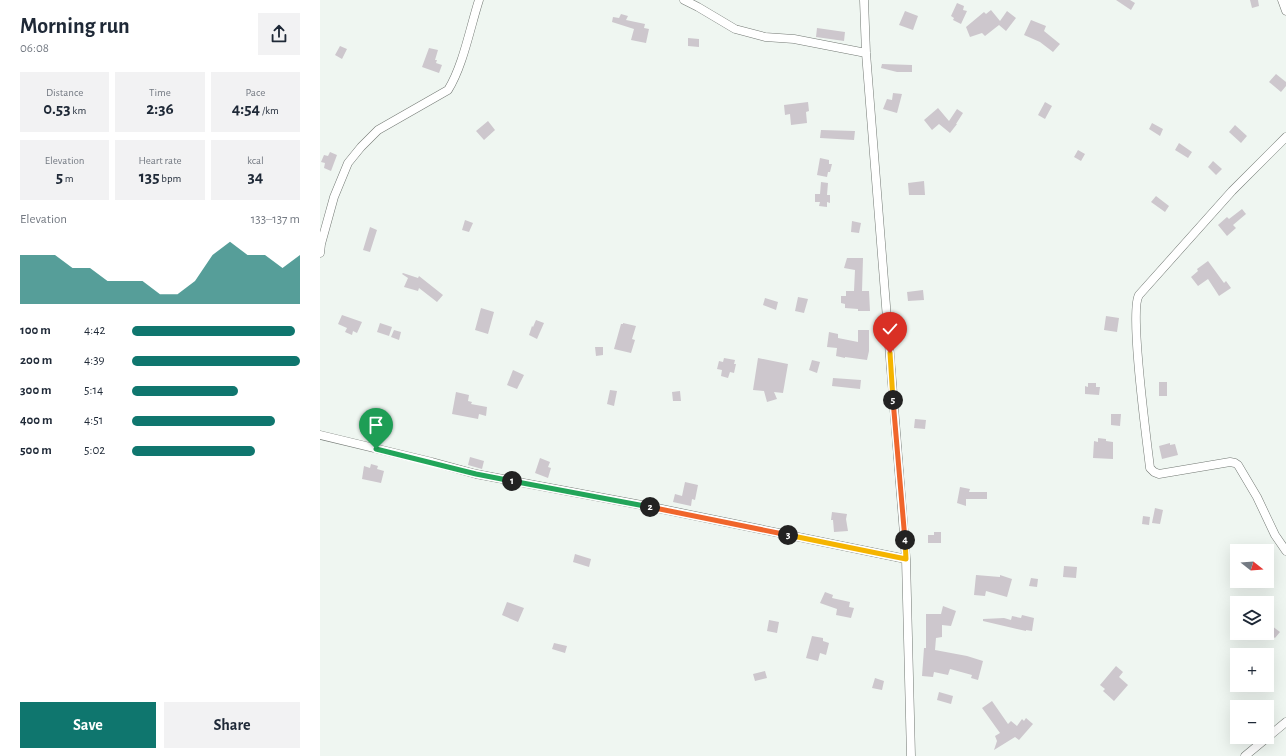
<!DOCTYPE html>
<meta charset="utf-8">
<style>
body{margin:0;font-family:"Alegreya Sans",sans-serif;background:#f2f2f3;color:#1f2937;height:100vh;display:flex;flex-direction:column;font-size:15px;white-space:nowrap}
*{box-sizing:border-box;margin:0}
p{font-size:13px;color:#747a83}
.icon{flex:none;width:22px;height:22px;fill:none;stroke:currentColor;stroke-width:2;stroke-linecap:round;stroke-linejoin:round}
.map{position:relative;flex:1;overflow:hidden}
.sheet{display:flex;flex-direction:column;background:#fff;width:320px}
.sheet>*{flex:none}
.needle{width:26px;rotate:107deg}
.buttons{position:absolute;left:910px;top:544px;display:grid;gap:8px}
.buttons a{display:grid;place-items:center;width:44px;height:44px;border-radius:0px;background:#fff;box-shadow:0 4px 16px #0002;font-size:20px}
.pin{position:absolute;display:grid;place-items:center;width:34px;height:34px;color:#fff;margin:-41px -17px;border-radius:50% 50% 50% 0;rotate:-45deg;box-shadow:0 0 4px #0007}
.pin .icon{rotate:45deg}
.km{position:absolute;width:20px;height:20px;margin:-10px;border-radius:50%;background:#222;color:#fff;font-size:11px;line-height:20px;text-align:center}
.round{display:grid;place-items:center;flex:none;width:42px;height:42px;border-radius:0px;background:#f2f2f3}
.summary{display:flex;align-items:center;justify-content:space-between;height:68px;padding:0 20px}
h1{font-size:22px;font-weight:600;line-height:30px}
.metrics{display:grid;grid-template-columns:repeat(3,1fr);gap:6px;height:68px;padding:4px 20px}
.metrics div{display:grid;align-content:center;border-radius:0px;background:#f2f2f3;text-align:center}
.metrics b{font-size:17px;font-weight:600}
.metrics small{font-size:11px;font-weight:400}
.metrics p{font-size:11px}
.chart{height:112px;padding:8px 20px}
.chart p{display:flex;justify-content:space-between}
.chart svg{width:100%;height:72px;margin-top:4px;fill:#0f766e;opacity:.7}
.action{display:flex;gap:8px;margin-top:auto;padding:8px 20px}
.action a{flex:1;height:46px;border-radius:0px;background:#0f766e;color:#fff;font-size:16px;font-weight:600;line-height:46px;text-align:center}
.action a+a{background:#f2f2f3;color:#1f2937}
ul{padding:0 20px;list-style:none;font-size:13px}
li{display:grid;grid-template-columns:64px 48px 1fr;align-items:center;height:30px}
li i{height:10px;border-radius:5px;background:#0f766e}
main{display:flex;flex:1;min-height:0}
.map>svg:first-child{display:block}
.building{fill:#cdc7cd}
.lines{fill:none;stroke-linecap:round;stroke-linejoin:round}
.street-casing{stroke:#737974;stroke-width:9}
.street{stroke:#fff;stroke-width:8}
.split-1-casing{stroke:#fff;stroke-width:8}
.split-2-casing{stroke:#fff;stroke-width:8}
.split-3-casing{stroke:#fff;stroke-width:8}
.split-4-casing{stroke:#fff;stroke-width:8}
.split-5-casing{stroke:#fff;stroke-width:8}
.split-6-casing{stroke:#fff;stroke-width:8}
.split-1{stroke:#22a559;stroke-width:5}
.split-2{stroke:#22a559;stroke-width:5}
.split-3{stroke:#f0652b;stroke-width:5}
.split-4{stroke:#f5b400;stroke-width:5}
.split-5{stroke:#f0652b;stroke-width:5}
.split-6{stroke:#f5b400;stroke-width:5}
</style>
<main>
<section class="sheet">
<div class="summary"><div><h1>Morning run</h1><p>06:08</p></div><a class="round"><svg class="icon" aria-label="share" viewBox="0 0 24 24"><path d="M12 15V3M7 8l5-5 5 5M5 13v7h14v-7"/></svg></a></div>
<div class="metrics">
<div><p>Distance</p><b>0.53<small> km</small></b></div>
<div><p>Time</p><b>2:36</b></div>
<div><p>Pace</p><b>4:54<small> /km</small></b></div>
</div>
<div class="metrics">
<div><p>Elevation</p><b>5<small> m</small></b></div>
<div><p>Heart rate</p><b>135<small> bpm</small></b></div>
<div><p>kcal</p><b>34</b></div>
</div>
<div class="chart"><p><span>Elevation</span>133–137 m</p>
<svg viewBox="0 0 160 44" preserveAspectRatio="none"><path d="M0 44V14L10 14L20 14L30 22L40 22L50 30L60 30L70 30L80 38L90 38L100 30L110 14L120 6L130 14L140 14L150 22L160 14V44z"/></svg>
</div>
<ul>
<li><b>100 m</b>4:42<i style="width:97%"></i></li>
<li><b>200 m</b>4:39<i style="width:100%"></i></li>
<li><b>300 m</b>5:14<i style="width:63%"></i></li>
<li><b>400 m</b>4:51<i style="width:85%"></i></li>
<li><b>500 m</b>5:02<i style="width:73%"></i></li>
</ul>
<div class="action"><a>Save</a><a>Share</a></div>
</section>
<div class="map">
<svg width="966" height="756" viewBox="0 0 966 756">
<rect width="100%" height="100%" fill="#eff6f1"/>
<path class="building" d="M 796,0 L 810,0 L 815,3 L 811,10 Z
M 930,0 L 938,0 L 939,6 L 932,8 Z
M 637,3 L 644,6 L 643,10 L 647,11 L 641,24 L 633,20 L 634,18 L 631,16 Z
M 671,10 L 680,21 L 687,11 L 696,18 L 686,31 L 679,25 L 665,36 L 662,33 L 650,37 L 646,27 L 664,12 L 666,14 Z
M 585,11 L 598,16 L 593,30 L 579,25 Z
M 301,14 L 308,16 L 306,20 L 325,24 L 324,28 L 329,29 L 326,43 L 311,40 L 314,29 L 292,22 L 293,17 L 299,18 Z
M 711,20 L 726,26 L 724,31 L 740,44 L 733,52 L 720,42 L 704,35 Z
M 497,28 L 525,32 L 524,41 L 496,37 Z
M 368,38 L 379,39 L 379,47 L 368,46 Z
M 20,46 L 27,49 L 22,59 L 15,55 Z
M 109,48 L 118,50 L 115,60 L 117,60 L 116,63 L 122,65 L 119,73 L 102,67 Z
M 562,64 L 592,65 L 592,72 L 577,72 L 561,68 Z
M 956,74 L 966,82 L 966,86 L 961,92 L 949,82 Z
M 573,93 L 582,94 L 577,113 L 563,109 L 567,99 L 572,100 Z
M 488,102 L 489,111 L 486,112 L 487,123 L 471,125 L 470,114 L 465,115 L 464,105 Z
M 725,102 L 732,106 L 725,119 L 718,115 Z
M 618,108 L 629,121 L 637,109 L 643,113 L 636,124 L 637,124 L 630,133 L 619,124 L 612,130 L 604,120 Z
M 168,121 L 175,130 L 164,140 L 156,131 Z
M 832,123 L 843,129 L 840,136 L 829,129 Z
M 915,125 L 927,136 L 921,143 L 909,132 Z
M 501,130 L 535,131 L 534,140 L 500,138 Z
M 859,143 L 872,152 L 868,158 L 855,150 Z
M 758,150 L 765,154 L 761,161 L 754,157 Z
M 10,152 L 17,155 L 11,171 L 4,168 L 5,163 L 1,162 L 4,155 L 8,156 Z
M 500,158 L 509,160 L 509,164 L 512,164 L 510,172 L 508,172 L 507,177 L 497,175 Z
M 893,161 L 902,169 L 896,175 L 888,167 Z
M 604,181 L 605,195 L 589,195 L 588,183 Z
M 501,182 L 508,183 L 507,195 L 510,195 L 510,203 L 507,202 L 507,207 L 499,206 L 500,202 L 495,202 L 495,194 L 500,194 Z
M 836,196 L 849,206 L 845,212 L 831,202 Z
M 922,209 L 926,214 L 913,225 L 916,228 L 907,236 L 898,225 L 907,217 L 909,219 Z
M 145,220 L 153,223 L 149,232 L 142,230 Z
M 532,221 L 541,223 L 539,233 L 531,232 Z
M 50,227 L 57,230 L 50,252 L 43,250 Z
M 527,258 L 543,258 L 542,291 L 549,291 L 550,311 L 538,311 L 538,309 L 525,308 L 525,304 L 521,303 L 521,296 L 526,296 L 526,291 L 534,291 L 535,270 L 524,268 Z
M 888,261 L 904,283 L 906,281 L 911,288 L 899,296 L 888,279 L 878,286 L 871,277 L 878,271 L 877,269 Z
M 83,273 L 98,278 L 99,276 L 123,295 L 117,302 L 99,288 L 98,291 L 84,287 L 88,278 L 82,274 Z
M 603,290 L 604,300 L 588,301 L 587,292 Z
M 478,297 L 488,299 L 484,313 L 475,311 Z
M 445,298 L 458,302 L 456,310 L 443,305 Z
M 161,308 L 174,312 L 168,334 L 155,330 Z
M 22,315 L 42,322 L 37,333 L 33,331 L 32,335 L 25,332 L 27,328 L 18,324 Z
M 786,316 L 799,318 L 797,332 L 784,330 Z
M 216,320 L 224,323 L 217,339 L 209,335 L 212,326 L 213,327 Z
M 60,323 L 72,327 L 69,336 L 57,332 Z
M 303,323 L 316,326 L 312,339 L 315,340 L 311,353 L 294,349 L 301,324 L 303,324 Z
M 74,330 L 81,332 L 79,340 L 71,337 Z
M 538,330 L 549,330 L 549,351 L 547,360 L 525,357 L 525,358 L 516,356 L 517,348 L 507,347 L 509,332 L 518,334 L 518,338 L 538,342 Z
M 275,347 L 283,347 L 283,355 L 276,356 Z
M 404,358 L 415,360 L 414,364 L 416,364 L 414,373 L 410,372 L 408,378 L 401,376 L 402,370 L 397,369 L 399,361 L 403,362 Z
M 438,358 L 468,364 L 463,393 L 454,392 L 457,399 L 447,402 L 444,391 L 433,390 Z
M 492,360 L 500,362 L 497,373 L 489,370 Z
M 193,370 L 204,375 L 197,389 L 187,385 Z
M 513,378 L 541,380 L 540,389 L 512,386 Z
M 839,382 L 847,382 L 847,396 L 839,396 Z
M 768,383 L 776,383 L 776,387 L 780,387 L 779,395 L 765,394 L 765,386 L 768,387 Z
M 290,390 L 297,391 L 294,406 L 287,404 Z
M 360,391 L 361,401 L 353,401 L 352,392 Z
M 136,392 L 149,395 L 148,401 L 152,402 L 151,404 L 167,407 L 166,416 L 159,414 L 158,419 L 132,414 Z
M 791,414 L 801,414 L 800,426 L 791,425 Z
M 595,419 L 606,420 L 605,429 L 594,428 Z
M 778,438 L 786,439 L 786,441 L 793,442 L 793,459 L 773,458 L 774,441 L 778,442 Z
M 850,443 L 850,445 L 855,444 L 858,455 L 842,459 L 839,446 Z
M 150,457 L 164,461 L 162,469 L 148,465 Z
M 220,458 L 230,462 L 228,467 L 231,468 L 228,478 L 215,473 Z
M 51,464 L 58,466 L 57,469 L 64,471 L 61,483 L 42,479 L 44,466 L 50,468 Z
M 365,482 L 378,485 L 375,500 L 372,499 L 371,506 L 353,502 L 355,494 L 362,496 Z
M 640,487 L 650,489 L 649,492 L 667,492 L 667,499 L 646,499 L 646,506 L 637,503 Z
M 835,508 L 843,510 L 840,524 L 832,523 Z
M 512,512 L 527,514 L 526,519 L 528,531 L 514,532 L 513,520 L 511,520 Z
M 823,516 L 830,517 L 829,525 L 822,524 Z
M 614,532 L 621,532 L 621,543 L 608,543 L 608,535 L 614,535 Z
M 255,554 L 271,559 L 269,567 L 253,562 Z
M 744,566 L 757,567 L 756,578 L 743,577 Z
M 656,575 L 680,577 L 680,575 L 692,579 L 687,597 L 666,591 L 665,596 L 654,595 Z
M 711,578 L 718,579 L 717,587 L 709,586 Z
M 505,592 L 513,595 L 512,598 L 530,602 L 529,607 L 534,608 L 531,618 L 516,615 L 517,609 L 500,603 Z
M 187,602 L 204,608 L 198,622 L 182,615 Z
M 623,606 L 636,611 L 631,626 L 622,625 L 622,637 L 616,638 L 615,650 L 647,656 L 663,661 L 658,680 L 651,678 L 652,675 L 630,669 L 628,675 L 614,672 L 613,677 L 602,676 L 604,648 L 606,648 L 606,614 L 621,614 Z
M 702,615 L 714,618 L 712,631 L 706,630 L 706,631 L 663,621 L 663,619 L 684,618 L 691,620 L 692,616 L 701,618 Z
M 449,620 L 459,622 L 457,633 L 447,631 Z
M 952,626 L 960,632 L 955,638 L 947,632 Z
M 492,636 L 503,638 L 503,641 L 509,643 L 506,655 L 500,653 L 498,661 L 486,658 Z
M 234,643 L 247,646 L 245,653 L 232,649 Z
M 796,666 L 803,672 L 799,677 L 808,685 L 794,701 L 783,691 L 785,689 L 780,685 Z
M 445,671 L 447,678 L 435,681 L 433,674 Z
M 555,678 L 564,681 L 562,690 L 552,688 Z
M 619,692 L 633,696 L 631,704 L 617,700 Z
M 672,701 L 688,724 L 691,721 L 697,726 L 702,719 L 704,721 L 706,718 L 713,724 L 699,740 L 695,737 L 674,750 L 677,741 L 675,736 L 680,733 L 662,708 Z"/>
<g class="lines">
<g class="street-casing">
<path id="street" d="M 364,0 L 378,7 L 415,29 L 445,37 L 474,39 L 546,53
M 544,0 L 546,53 L 586,559 L 591,756
M 962,0 L 966,11
M 966,137 L 912,191 L 819,295 C 809,310 827,442 830,468 L 834,472 L 839,474 L 910,462 L 915,463 L 918,465 L 937,497 L 955,535 L 966,551
M 0,253 L 1,244 L 14,197 L 28,163 L 41,147 L 58,130 L 128,90 C 143,66 150,28 159,0
M 0,435 L 112,462 L 156,474 L 332,507 L 586,559
M 925,756 L 966,722"/>
</g>
<use href="#street" class="street"/>
</g>
<g class="lines">
<g class="split-1-casing">
<path id="split-1" d="M 56,449 L 156,474 L 192,481"/>
</g>
<g class="split-2-casing">
<path id="split-2" d="M 192,481 L 330,507"/>
</g>
<g class="split-3-casing">
<path id="split-3" d="M 330,507 L 468,535"/>
</g>
<g class="split-4-casing">
<path id="split-4" d="M 468,535 L 586,559 L 585,540"/>
</g>
<g class="split-5-casing">
<path id="split-5" d="M 573,400 L 585,540"/>
</g>
<g class="split-6-casing">
<path id="split-6" d="M 570,353 L 573,400"/>
</g>
<use href="#split-1" class="split-1"/>
<use href="#split-2" class="split-2"/>
<use href="#split-3" class="split-3"/>
<use href="#split-4" class="split-4"/>
<use href="#split-5" class="split-5"/>
<use href="#split-6" class="split-6"/>
</g>
</svg>
<div class="buttons">
<a><svg class="needle" viewBox="-14 -14 28 28"><path d="M0-13l5 13h-10z" fill="#e53935"/><path d="M0 13l5-13h-10z" fill="#747a83"/></svg></a>
<a><svg class="icon" aria-label="layers" viewBox="0 0 24 24"><path d="M12 4l9 5-9 5-9-5zM3 14l9 5 9-5"/></svg></a>
<a>+</a>
<a>−</a>
</div>
<div class="pin" style="left:56px;top:449px;background:#1e9e55"><svg class="icon" aria-label="arrive" viewBox="0 0 24 24"><path d="M6 21V4h12l-3 4 3 4H6"/></svg></div>
<div class="pin" style="left:570px;top:353px;background:#d93025"><svg class="icon" aria-label="check" viewBox="0 0 24 24"><path d="M5 12l5 5 9-10"/></svg></div>
<b class="km" style="left:192px;top:481px">1</b>
<b class="km" style="left:330px;top:507px">2</b>
<b class="km" style="left:468px;top:535px">3</b>
<b class="km" style="left:585px;top:540px">4</b>
<b class="km" style="left:573px;top:400px">5</b>
</div>
</main>
